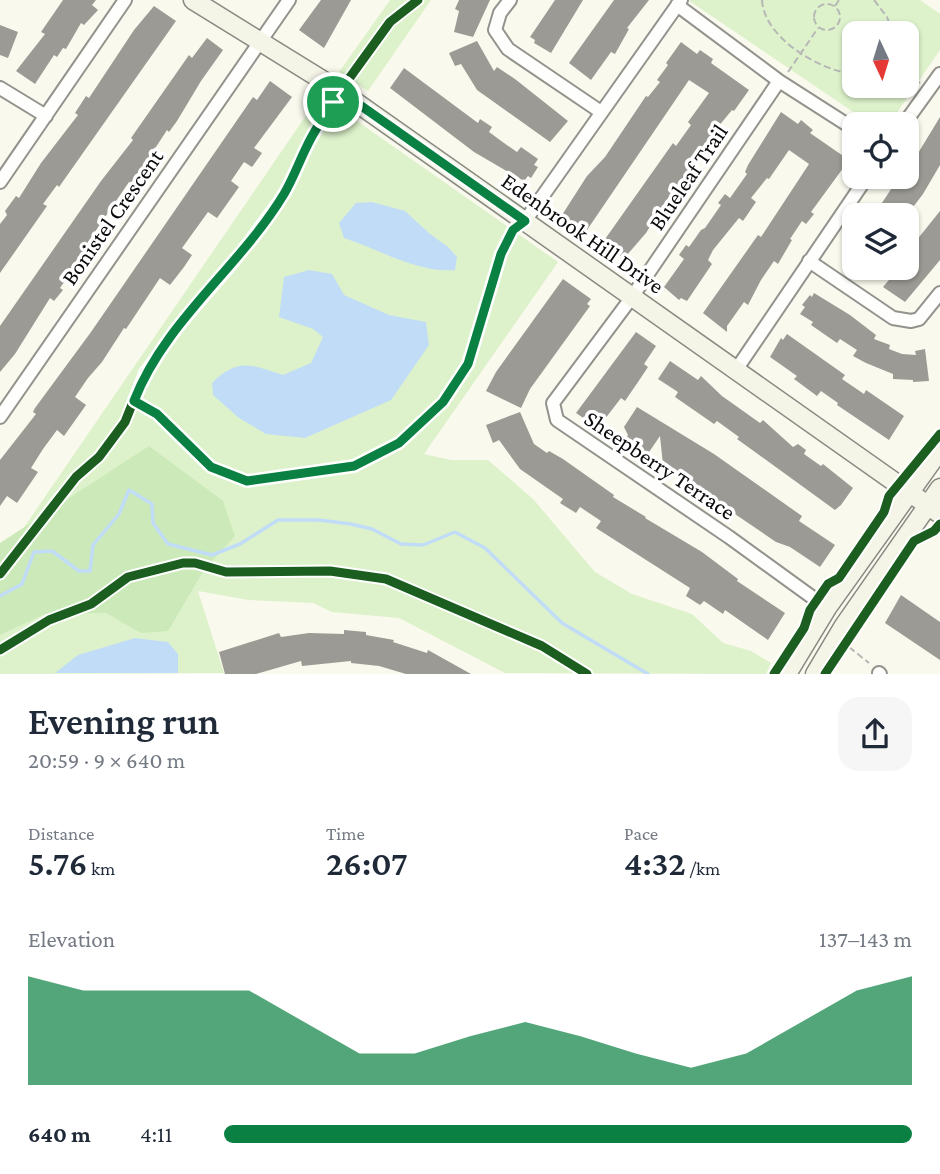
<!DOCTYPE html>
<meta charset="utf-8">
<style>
body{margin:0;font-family:"Crimson Pro",serif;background:#f6f6f7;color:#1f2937;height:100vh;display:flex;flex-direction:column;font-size:26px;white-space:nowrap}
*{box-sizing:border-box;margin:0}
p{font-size:23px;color:#747a83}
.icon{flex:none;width:38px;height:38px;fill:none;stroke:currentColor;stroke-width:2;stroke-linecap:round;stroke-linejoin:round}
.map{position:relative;height:674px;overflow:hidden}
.sheet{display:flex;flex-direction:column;background:#fff;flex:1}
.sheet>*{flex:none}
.needle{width:46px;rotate:176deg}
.controls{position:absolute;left:842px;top:21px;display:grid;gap:14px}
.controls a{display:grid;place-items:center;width:77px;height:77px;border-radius:14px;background:#fff;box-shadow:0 2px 5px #0004;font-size:35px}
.pin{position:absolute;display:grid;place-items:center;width:60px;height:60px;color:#fff;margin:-30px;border:4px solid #fff;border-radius:50%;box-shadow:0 2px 7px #0007}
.round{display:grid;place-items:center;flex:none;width:74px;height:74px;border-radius:21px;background:#f6f6f7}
.summary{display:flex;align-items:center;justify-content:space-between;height:119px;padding:0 28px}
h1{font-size:38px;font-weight:600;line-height:52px}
.figures{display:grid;grid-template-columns:repeat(3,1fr);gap:10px;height:119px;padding:7px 28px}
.figures div{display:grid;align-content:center}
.figures b{font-size:35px;font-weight:600}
.figures small{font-size:19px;font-weight:400}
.figures p{font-size:19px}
.chart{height:196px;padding:14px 28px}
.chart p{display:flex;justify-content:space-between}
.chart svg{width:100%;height:126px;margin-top:7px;fill:#0b8043;opacity:.7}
ul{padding:0 28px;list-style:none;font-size:23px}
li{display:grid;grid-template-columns:112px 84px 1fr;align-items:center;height:52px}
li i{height:18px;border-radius:9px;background:#0b8043}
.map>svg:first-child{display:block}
.green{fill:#ddf2cb;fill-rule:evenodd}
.forest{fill:#cceab9}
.water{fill:#c1dcf7}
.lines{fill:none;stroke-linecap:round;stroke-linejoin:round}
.stream{stroke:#c1dcf7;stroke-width:3.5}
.building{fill:#9c9a94}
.street-casing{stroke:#93928d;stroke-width:16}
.secondary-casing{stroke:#898983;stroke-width:21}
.path{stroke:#b7b7b5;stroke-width:2;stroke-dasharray:7 3.5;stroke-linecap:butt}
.street{stroke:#fefefc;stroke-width:12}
.secondary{stroke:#f4f4e7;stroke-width:18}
.cycleway-casing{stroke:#fff;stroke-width:13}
.cycleway{stroke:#1b5e20;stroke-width:9}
.route-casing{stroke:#fff;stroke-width:14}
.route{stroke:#0b8043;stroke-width:9}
.labels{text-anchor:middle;stroke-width:7;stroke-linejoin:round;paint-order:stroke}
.street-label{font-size:23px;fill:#0b0b0b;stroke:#fff}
</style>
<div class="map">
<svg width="940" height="674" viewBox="0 0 940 674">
<rect width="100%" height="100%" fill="#faf9ed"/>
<path class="green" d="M 390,0 L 431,0 L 368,91 L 339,72 Z
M 688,0 L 920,0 L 940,14 L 940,50 L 889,124 L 871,124 ZM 854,33 L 906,33 L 906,86 L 854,86 Z
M 320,95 L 558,262 L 424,454 L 451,460 L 488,460 L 533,499 L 595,572 L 632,594 L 692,614 L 723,643 L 751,651 L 771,663 L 766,674 L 505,673 L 399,618 L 332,612 L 313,603 L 248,600 L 198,591 L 224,673 L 0,674 L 0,550 L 14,542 Z"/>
<path class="forest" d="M 149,446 L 223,501 L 235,536 L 204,570 L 168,631 L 141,633 L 106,613 L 45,614 L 0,635 L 0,543 Z"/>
<path class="water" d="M 372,202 L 405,211 L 430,234 L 448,247 L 457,257 L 455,270 C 415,273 380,249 344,238 L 339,223 L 356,203 Z
M 309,270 L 332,274 L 344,295 L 389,315 L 426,322 L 429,345 L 391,400 L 305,438 L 266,434 L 239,418 L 213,395 L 212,383 C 238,357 252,365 283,375 L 311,363 L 323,337 L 313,329 L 279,317 L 284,277 Z
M 135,638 L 168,642 L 178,654 L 178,673 L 55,673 L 78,655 Z"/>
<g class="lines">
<path class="stream" d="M 0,596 L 22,584 L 34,552 L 52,551 L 79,571 L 90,571 L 93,545 L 119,514 L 129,490 L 152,504 L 153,523 L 168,544 L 212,555 L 240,544 L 278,520 L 319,520 L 351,524 L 372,529 L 401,544 L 423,545 L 455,532 L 485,548 L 562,623 L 648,674"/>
</g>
<path class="building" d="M 63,0 L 96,0 L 92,5 L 98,10 L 84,25 L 81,23 L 66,49 L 63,48 L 57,57 L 54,55 L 35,84 L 16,71 L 45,34 L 41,32 Z
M 321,0 L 351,0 L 324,48 L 299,30 Z
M 459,0 L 490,0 L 473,37 L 454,32 L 459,11 L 455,9 Z
M 555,0 L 583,0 L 551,53 L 534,43 L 535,40 L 530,37 Z
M 614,0 L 649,0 L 627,28 L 629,29 L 615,54 L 611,52 L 591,80 L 569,63 Z
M 154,6 L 176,21 L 59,187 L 57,185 L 43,204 L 47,206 L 0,273 L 0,224 L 7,215 L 5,211 L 16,196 L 19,198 L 41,163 L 78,115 L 75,113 L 86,96 L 89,98 L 134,30 Z
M 0,25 L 18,32 L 8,58 L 0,55 Z
M 207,38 L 223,50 L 201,81 L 177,121 L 169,132 L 167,130 L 132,184 L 129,182 L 86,245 L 89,246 L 60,288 L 63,290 L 54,301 L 50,298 L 15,354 L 0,372 L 0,326 L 101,181 L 133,140 L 131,138 L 189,55 L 192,58 Z
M 477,41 L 494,71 L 497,67 L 515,79 L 568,121 L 550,142 L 477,90 L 461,64 L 455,66 L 449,53 Z
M 681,42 L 697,54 L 700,50 L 713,59 L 711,63 L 749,90 L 734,111 L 732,110 L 709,138 L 689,168 L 693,171 L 676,192 L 674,190 L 651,221 L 653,222 L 646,233 L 627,255 L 626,260 L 603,242 L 673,143 L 676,146 L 691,125 L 688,122 L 709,93 L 689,80 L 587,230 L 580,226 L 578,229 L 562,215 L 587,176 L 605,157 L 646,96 L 648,97 L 660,82 L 657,80 L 668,65 L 666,63 Z
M 404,68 L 478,123 L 480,119 L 492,127 L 489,132 L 504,143 L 517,152 L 521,147 L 538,159 L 534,165 L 538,167 L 531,178 L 528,176 L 524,181 L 474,152 L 390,88 Z
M 270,81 L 292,97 L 254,148 L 262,153 L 252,167 L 244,162 L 231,181 L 239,187 L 217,218 L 208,212 L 182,248 L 192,255 L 184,267 L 170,285 L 160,278 L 126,329 L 124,328 L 102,362 L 88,378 L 75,397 L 86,405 L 64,436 L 57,430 L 43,449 L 31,468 L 38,472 L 17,503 L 7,496 L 0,506 L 0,460 L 36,414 L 33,412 L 35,408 L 91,332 L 253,97 L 257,100 Z
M 781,112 L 798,124 L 801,120 L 813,130 L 810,133 L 849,160 L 811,212 L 814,214 L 806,224 L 802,221 L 790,239 L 792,240 L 778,264 L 774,261 L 761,280 L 748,305 L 744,302 L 727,326 L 727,332 L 703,313 L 758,235 L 761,237 L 809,164 L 789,150 L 769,179 L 767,178 L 751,198 L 756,202 L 743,221 L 739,218 L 713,250 L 708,260 L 712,264 L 687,301 L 681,298 L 679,300 L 664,287 L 684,259 L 679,255 L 686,245 L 689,247 L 701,230 L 705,228 L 721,205 L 718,203 L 725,194 L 730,198 L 747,174 L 745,172 L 748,165 Z
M 940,117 L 940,165 L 923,194 L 907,215 L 874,215 L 899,177 L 906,183 L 906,173 Z
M 940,211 L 940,260 L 905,302 L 883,287 L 899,268 L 906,268 L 906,258 L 914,248 L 912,246 Z
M 563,279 L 591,299 L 587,304 L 590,306 L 530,389 L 521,408 L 486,391 L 496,372 Z
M 814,293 L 850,315 L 876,335 L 874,339 L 890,345 L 889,349 L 902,354 L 916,355 L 915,351 L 925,349 L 929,381 L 913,382 L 913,380 L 893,379 L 893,374 L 866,363 L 853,356 L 857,350 L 840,339 L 837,343 L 811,325 L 813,322 L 800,314 L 805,307 L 802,305 L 810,295 L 812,297 Z
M 636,332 L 656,346 L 644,364 L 648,367 L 638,382 L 625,401 L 621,398 L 598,428 L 576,413 Z
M 787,334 L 845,375 L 842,379 L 864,394 L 866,390 L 904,416 L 889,440 L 837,405 L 838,403 L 821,391 L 817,396 L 794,379 L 797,376 L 770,357 L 781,338 L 783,340 Z
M 670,361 L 698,380 L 701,376 L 722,396 L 760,423 L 763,420 L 793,447 L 798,444 L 806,450 L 804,454 L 821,466 L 823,464 L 853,488 L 841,505 L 835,510 L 737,439 L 739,437 L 717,421 L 714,424 L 675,397 L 678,392 L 658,379 Z
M 637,407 L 714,454 L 802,516 L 799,521 L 835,545 L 820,567 L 790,547 L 776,542 L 663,465 L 660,436 L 647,455 L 624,441 L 628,435 L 624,427 Z
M 520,412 L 534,444 L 547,453 L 549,451 L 563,459 L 614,495 L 613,497 L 646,517 L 645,518 L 702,552 L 738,579 L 737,581 L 785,613 L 768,640 L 725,610 L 723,614 L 704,601 L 700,605 L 686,596 L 690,588 L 596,528 L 601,521 L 580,507 L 576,513 L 560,503 L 563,499 L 520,469 L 499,440 L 493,443 L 486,425 Z
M 901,595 L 940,622 L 940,660 L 885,623 Z
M 344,630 L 366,632 L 366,635 L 394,640 L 393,642 L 427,653 L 428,650 L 471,674 L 406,674 L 379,666 L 351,663 L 351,661 L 302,666 L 301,661 L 256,674 L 225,674 L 219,652 L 279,633 L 281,637 L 309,633 L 344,634 Z"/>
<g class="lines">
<g class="street-casing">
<path id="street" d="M 510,0 L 500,13 L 495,30 L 508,49 L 601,112
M 677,5 L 779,81 L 854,129
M 779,81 L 632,297 L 553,403 L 557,420 L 729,537 L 827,608
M 0,88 L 46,116
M 904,124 L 940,74
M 0,182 L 125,0
M 525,221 L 681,0
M 809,261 L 893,318 L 911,321 L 919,319 L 940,293
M 736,370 L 867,177
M 0,417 L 289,0
M 879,673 L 880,674"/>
</g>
<g class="secondary-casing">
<path id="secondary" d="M 193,0 L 340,91 L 940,514
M 787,674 L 827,608 L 940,450
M 815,674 L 843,627 L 940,488"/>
</g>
<path class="path" d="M 762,0 C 764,38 820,71 854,74
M 874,0 L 887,17 L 893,33
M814 17a13 13 0 1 1 26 0a13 13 0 1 1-26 0Z
M 835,6 L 839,0
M 788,72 L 818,28
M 906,73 L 920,83
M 350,78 L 390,22 L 418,0
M 134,401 L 157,414 L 211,467 L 247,482 L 354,466 L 399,443 L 443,403 L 468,364 L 501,254 L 513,230
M 0,574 L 76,477 L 99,457 L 125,422 L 145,372 L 182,322 L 234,262 L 284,194 L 308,144 L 331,106
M 849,647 L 869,663
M 0,650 L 49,620 L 91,604 L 128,577 L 183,563 L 195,563 L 226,572 L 330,571 L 386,579 L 542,646 L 587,674"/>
<use href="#street" class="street"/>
<use href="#secondary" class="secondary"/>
<g class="cycleway-casing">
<path id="cycleway" d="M 0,574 L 76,477 L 99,457 L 125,422 L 145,372 L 182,322 L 234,262 L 284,194 L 308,144 L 340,91 L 390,22 L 418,0
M 0,650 L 49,620 L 91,604 L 128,577 L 183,563 L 195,563 L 226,572 L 330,571 L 386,579 L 542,646 L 587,674
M 774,674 L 804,628 L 810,610 L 828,584 L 839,578 L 884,512 L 889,496 L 940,434
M 825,674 L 914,541 L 934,531 L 940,524"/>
</g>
<use href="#cycleway" class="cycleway"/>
</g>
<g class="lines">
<g class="route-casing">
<path id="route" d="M 340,91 L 525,221 L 513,230 L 501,254 L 468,364 L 443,402 L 399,443 L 354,466 L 247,481 L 211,467 L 157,414 L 134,401 C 165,321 240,267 284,194 C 293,179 299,162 307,146 C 316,127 329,109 340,91 Z"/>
</g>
<use href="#route" class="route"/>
</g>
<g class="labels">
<g class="street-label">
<text transform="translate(688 177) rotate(-56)" y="8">Blueleaf Trail</text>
<text transform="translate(112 217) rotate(-55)" y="8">Bonistel Crescent</text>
<text transform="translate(583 233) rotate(35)" y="8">Edenbrook Hill Drive</text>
<text transform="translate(660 465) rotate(34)" y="8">Sheepberry Terrace</text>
</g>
</g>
</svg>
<div class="controls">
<a><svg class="needle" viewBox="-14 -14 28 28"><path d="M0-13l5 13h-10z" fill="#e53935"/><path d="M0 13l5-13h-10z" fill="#747a83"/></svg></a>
<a><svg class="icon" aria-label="locate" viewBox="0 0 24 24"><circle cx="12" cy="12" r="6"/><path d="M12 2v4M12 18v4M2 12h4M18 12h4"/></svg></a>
<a><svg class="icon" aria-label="layers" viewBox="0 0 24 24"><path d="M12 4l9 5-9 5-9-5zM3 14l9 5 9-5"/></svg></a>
</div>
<div class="pin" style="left:333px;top:102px;background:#1e9e55"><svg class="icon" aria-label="arrive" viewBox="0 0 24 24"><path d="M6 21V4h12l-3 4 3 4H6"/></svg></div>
</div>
<section class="sheet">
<div class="summary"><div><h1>Evening run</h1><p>20:59 · 9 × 640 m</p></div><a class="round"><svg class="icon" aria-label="share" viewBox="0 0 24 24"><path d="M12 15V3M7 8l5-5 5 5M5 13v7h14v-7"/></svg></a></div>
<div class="figures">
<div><p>Distance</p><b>5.76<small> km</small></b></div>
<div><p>Time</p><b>26:07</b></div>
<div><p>Pace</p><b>4:32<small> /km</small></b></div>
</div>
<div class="chart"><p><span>Elevation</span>137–143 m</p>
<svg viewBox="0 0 160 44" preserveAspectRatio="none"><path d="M0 44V6L10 11L20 11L30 11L40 11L50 22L60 33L70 33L80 27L90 22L100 27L110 33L120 38L130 33L140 22L150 11L160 6V44z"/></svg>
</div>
<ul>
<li><b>640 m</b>4:11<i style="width:100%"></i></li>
</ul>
</section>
